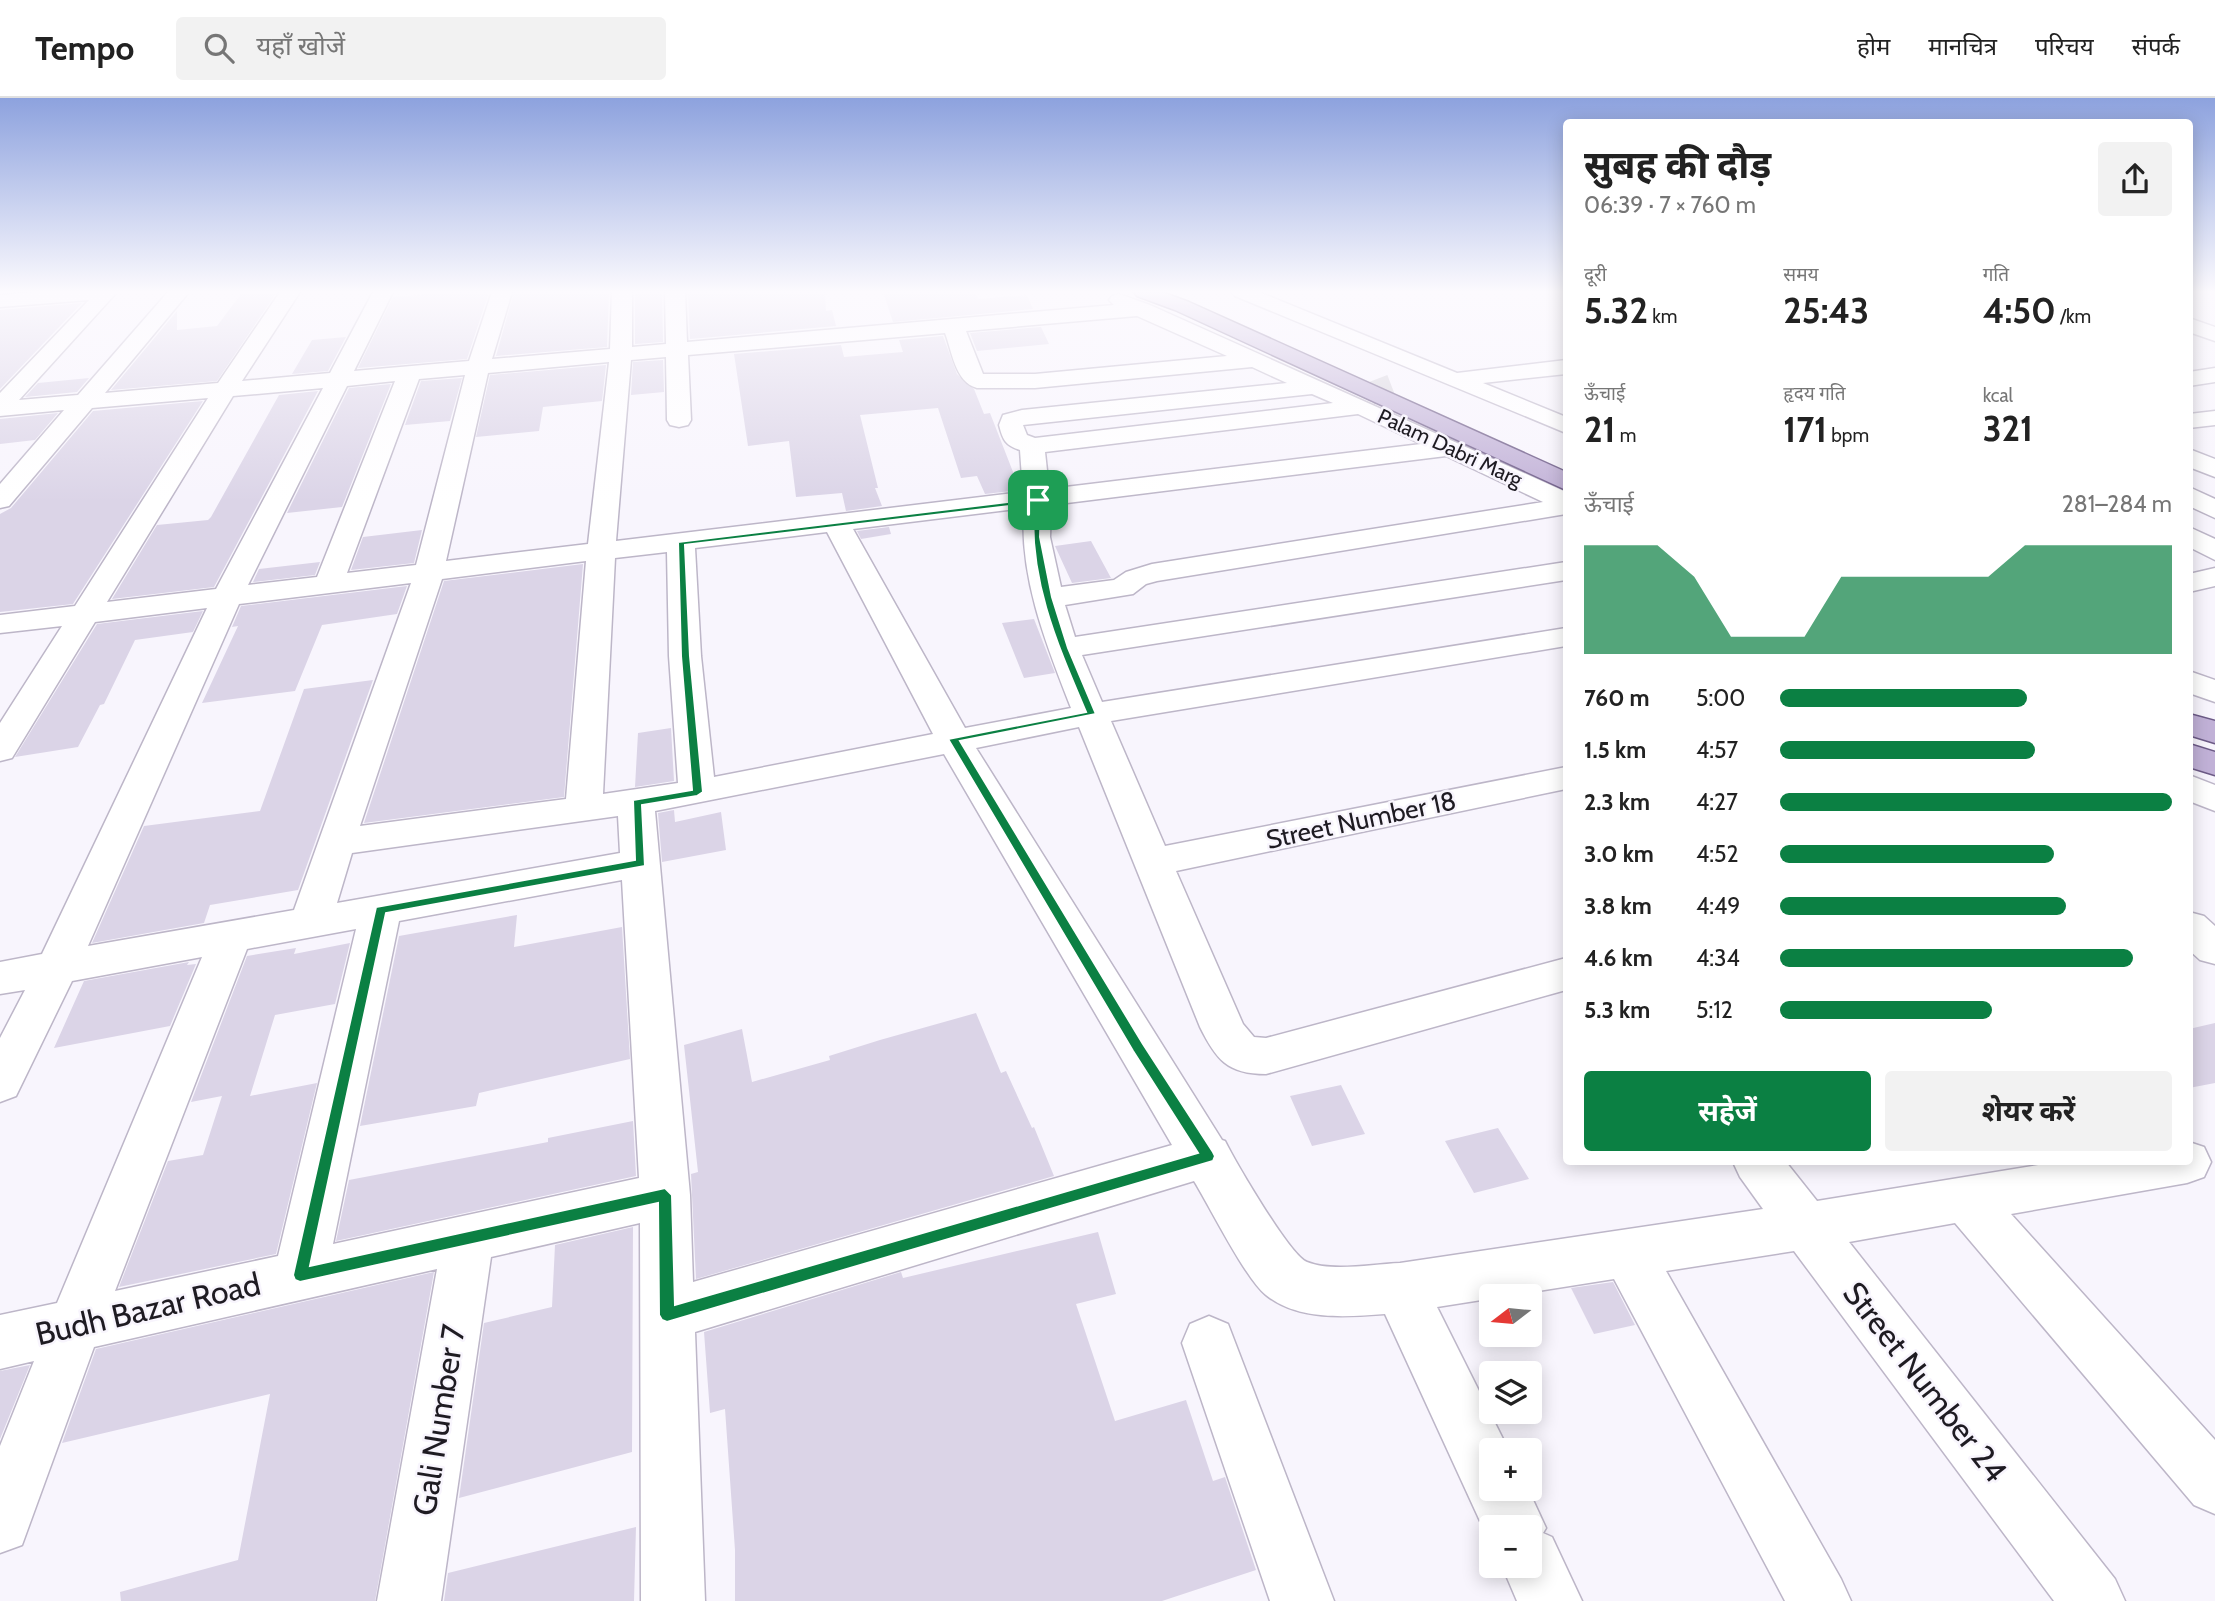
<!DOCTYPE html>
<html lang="hi">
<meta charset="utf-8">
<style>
body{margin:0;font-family:Cabin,"Noto Sans Devanagari",sans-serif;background:#f2f2f2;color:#222;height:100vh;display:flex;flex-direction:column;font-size:26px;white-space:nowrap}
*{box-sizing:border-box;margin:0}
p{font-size:23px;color:#767676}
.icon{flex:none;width:38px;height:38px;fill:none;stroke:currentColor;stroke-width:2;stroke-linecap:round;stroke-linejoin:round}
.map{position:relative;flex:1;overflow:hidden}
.side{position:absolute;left:1563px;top:21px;width:630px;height:1046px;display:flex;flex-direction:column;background:#fff;border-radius:7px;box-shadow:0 4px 18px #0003}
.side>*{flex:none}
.needle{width:46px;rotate:254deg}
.fabs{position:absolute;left:1479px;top:1186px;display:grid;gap:14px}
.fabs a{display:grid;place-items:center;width:63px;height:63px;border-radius:7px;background:#fff;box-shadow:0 4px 18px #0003;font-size:35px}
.pin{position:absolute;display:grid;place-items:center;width:60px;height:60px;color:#fff;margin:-30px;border-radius:14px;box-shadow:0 4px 10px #0006}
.round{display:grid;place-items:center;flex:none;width:74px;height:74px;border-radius:7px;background:#f2f2f2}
.summary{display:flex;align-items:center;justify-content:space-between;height:119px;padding:0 21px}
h1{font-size:38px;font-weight:700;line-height:52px}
.figures{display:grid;grid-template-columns:repeat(3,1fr);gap:10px;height:119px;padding:7px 21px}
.figures div{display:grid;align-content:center}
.figures b{font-size:35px;font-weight:700}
.figures small{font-size:19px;font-weight:400}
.figures p{font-size:19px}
.chart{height:196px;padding:14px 21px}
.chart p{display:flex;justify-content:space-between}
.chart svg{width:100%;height:126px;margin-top:7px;fill:#0b8043;opacity:.7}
.button{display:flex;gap:14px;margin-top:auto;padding:14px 21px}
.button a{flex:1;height:80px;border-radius:7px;background:#0b8043;color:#fff;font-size:28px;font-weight:700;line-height:80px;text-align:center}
.button a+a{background:#f2f2f2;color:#222}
ul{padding:0 21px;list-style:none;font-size:23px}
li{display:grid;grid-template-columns:112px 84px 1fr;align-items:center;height:52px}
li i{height:18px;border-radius:9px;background:#0b8043}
header{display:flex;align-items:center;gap:42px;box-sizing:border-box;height:98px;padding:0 35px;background:#fff;border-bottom:2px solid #e0e0e0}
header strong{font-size:33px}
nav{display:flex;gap:38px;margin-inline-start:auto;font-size:24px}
.search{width:490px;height:63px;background:#f2f2f2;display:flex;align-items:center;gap:18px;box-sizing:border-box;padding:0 24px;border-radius:7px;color:#767676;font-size:26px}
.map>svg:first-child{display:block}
.building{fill:#dbd4e7}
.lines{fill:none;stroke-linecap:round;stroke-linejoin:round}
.minor-tunnel{stroke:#d7d4dc;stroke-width:23;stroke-dasharray:23 11;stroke-linecap:butt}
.minor-casing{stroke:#bdb6c8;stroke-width:3}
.major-casing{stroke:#6d5b87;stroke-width:3}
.minor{fill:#fff;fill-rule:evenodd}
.major{fill:#c1b1d7;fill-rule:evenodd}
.route{fill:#0b8043;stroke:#fff;stroke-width:2;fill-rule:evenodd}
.labels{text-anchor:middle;stroke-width:5;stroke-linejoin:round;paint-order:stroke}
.far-street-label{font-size:21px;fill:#1e1b22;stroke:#f8f5fd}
.street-label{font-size:26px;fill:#1e1b22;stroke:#f8f5fd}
.near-street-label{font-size:32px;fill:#1e1b22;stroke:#f8f5fd}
</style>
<header>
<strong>Tempo</strong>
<div class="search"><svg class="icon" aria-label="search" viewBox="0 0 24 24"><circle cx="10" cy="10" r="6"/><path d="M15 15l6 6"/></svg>यहाँ खोजें</div>
<nav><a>होम</a><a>मानचित्र</a><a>परिचय</a><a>संपर्क</a></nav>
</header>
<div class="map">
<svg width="2215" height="1503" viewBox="0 0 2215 1503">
<rect width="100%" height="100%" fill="#f8f5fd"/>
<path class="building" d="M 277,194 L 217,283 L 111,292 L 177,213 L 177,232 L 217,228 L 241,196 Z
M 451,194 L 489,194 L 467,261 L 358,270 L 393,199 Z
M 514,194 L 609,194 L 607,249 L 496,258 Z
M 635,194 L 662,194 L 663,244 L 635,246 Z
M 688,194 L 825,194 L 826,213 L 832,212 L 836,228 L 690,241 Z
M 883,194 L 975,194 L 978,201 L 1027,197 L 1033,211 L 893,224 Z
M 82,205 L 0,291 L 0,212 Z
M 1041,229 L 1049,246 L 977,253 L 970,235 Z
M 943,238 L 957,276 L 974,291 L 984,316 L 990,315 L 1020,392 L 985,396 L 977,378 L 961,380 L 938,310 L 860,317 L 878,390 L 875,390 L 882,408 L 846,413 L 842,395 L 796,399 L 789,343 L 748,348 L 734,256 L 841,247 L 844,259 L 903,254 L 899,242 Z
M 346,239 L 328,273 L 292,276 L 312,242 Z
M 663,262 L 664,294 L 631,297 L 633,264 Z
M 606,267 L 602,303 L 543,309 L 539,333 L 476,339 L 490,277 Z
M 89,280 L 77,294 L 25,299 L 38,285 Z
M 462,280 L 450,323 L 405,327 L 421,283 Z
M 391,286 L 342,409 L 287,415 L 349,290 Z
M 318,293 L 214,489 L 112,501 L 157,427 L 208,422 L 211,419 L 279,297 Z
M 203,303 L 73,506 L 0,514 L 0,416 L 11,410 L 93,313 Z
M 58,315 L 35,342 L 0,346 L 0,321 Z
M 889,429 L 891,436 L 861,441 L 857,433 Z
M 422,432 L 414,465 L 351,472 L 363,439 Z
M 1091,443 L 1111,480 L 1072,485 L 1055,448 Z
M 320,464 L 315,477 L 253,484 L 259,471 Z
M 583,466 L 564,699 L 364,725 L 444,483 Z
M 407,488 L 397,516 L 322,527 L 295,593 L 202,605 L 238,528 L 232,529 L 241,508 Z
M 203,513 L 193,534 L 135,542 L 104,606 L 100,607 L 78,649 L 15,659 L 97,526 Z
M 1034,521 L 1055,575 L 1024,580 L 1002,525 Z
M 373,582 L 298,792 L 210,807 L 204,825 L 92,845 L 144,728 L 260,713 L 304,591 Z
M 671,630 L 674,683 L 635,689 L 638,635 Z
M 674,712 L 675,724 L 721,714 L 726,752 L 662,764 L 658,715 Z
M 517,817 L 514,849 L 622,829 L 630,961 L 479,995 L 476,1008 L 360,1028 L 399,838 Z
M 350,845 L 335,906 L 275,917 L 250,998 L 317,985 L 276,1156 L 119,1189 L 168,1063 L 203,1057 L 222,998 L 191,1004 L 247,858 L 296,850 L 294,856 Z
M 189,864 L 187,867 L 196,866 L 170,928 L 54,950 L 84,883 Z
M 976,915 L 1001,975 L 1006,973 L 1032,1030 L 1034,1029 L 1054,1078 L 696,1181 L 691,1076 L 698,1074 L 684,947 L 742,931 L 752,984 L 830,962 L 829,958 L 880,942 Z
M 2215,925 L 2215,985 L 2189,990 L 2189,931 Z
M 1341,987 L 1365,1036 L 1312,1048 L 1290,998 Z
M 633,1023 L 636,1078 L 336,1143 L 349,1082 L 548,1044 L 548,1040 Z
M 1498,1030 L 1529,1081 L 1474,1095 L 1445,1043 Z
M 633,1129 L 632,1354 L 459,1400 L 484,1225 L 552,1209 L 555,1147 Z
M 1098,1134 L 1116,1196 L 1076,1206 L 1115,1323 L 1186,1302 L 1213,1383 L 1225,1379 L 1256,1472 L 1162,1503 L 735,1503 L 735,1452 L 725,1311 L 710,1315 L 704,1234 L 901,1174 L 903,1180 Z
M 434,1174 L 375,1503 L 121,1503 L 120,1494 L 238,1462 L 270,1296 L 62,1345 L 96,1251 Z
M 1613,1184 L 1635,1227 L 1594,1236 L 1571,1190 Z
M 30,1267 L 0,1341 L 0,1273 Z
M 636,1429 L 634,1503 L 444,1503 L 448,1475 Z"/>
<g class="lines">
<path class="minor-tunnel" d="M 1370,296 L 1396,286"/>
<g class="minor-casing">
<path id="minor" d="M 37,194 L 117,194 L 19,302 L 78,297 L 168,194 L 189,194 L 105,295 L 218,285 L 280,194 L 300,194 L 242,283 L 330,275 L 373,194 L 393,194 L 354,273 L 469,263 L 492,194 L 512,194 L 492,261 L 610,251 L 612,194 L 632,194 L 632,249 L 666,246 L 665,194 L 685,194 L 687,244 L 1114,207 L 1109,202 L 1112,198 L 1119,196 L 1150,207 L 1566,394 L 1566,416 L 1157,483 L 1146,486 L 1133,496 L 1065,507 L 1075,539 L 1566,464 L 1566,482 L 1082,557 L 1102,604 L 1566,530 L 1566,548 L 1111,623 L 1165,748 L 1566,669 L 1566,691 L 1176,773 L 1243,926 L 1254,939 L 1266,940 L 1566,860 L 1566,892 L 1266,976 C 1227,976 1216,961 1200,929 L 1079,629 L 976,650 L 1222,1042 L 1225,1043 C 1235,1063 1290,1158 1307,1164 C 1331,1174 1374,1166 1400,1165 L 1763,1111 L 1740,1079 L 1733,1064 L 1786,1064 L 1817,1103 L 2057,1064 L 2189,1064 L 2189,1044 L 2204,1049 L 2211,1064 L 2204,1079 L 2187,1085 L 2011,1116 L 2215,1342 L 2215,1416 L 2194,1407 L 1955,1125 L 1849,1144 L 2115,1481 L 2125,1503 L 2054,1503 L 1794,1153 L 1666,1173 L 1841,1481 L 1851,1503 L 1785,1503 L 1614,1181 L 1437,1209 L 1509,1353 L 1491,1353 L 1491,1391 L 1528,1391 L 1546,1430 L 1543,1435 L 1552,1439 L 1582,1503 L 1517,1503 L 1502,1468 L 1530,1468 L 1530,1430 L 1491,1430 L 1491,1447 L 1385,1216 C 1346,1219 1298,1223 1266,1197 C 1245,1180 1210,1109 1194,1083 L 695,1234 L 705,1503 L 641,1503 L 640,1125 L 491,1159 L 441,1503 L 377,1503 L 437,1171 L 94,1249 L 22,1447 L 0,1455 L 0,1348 L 34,1263 L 0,1271 L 0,1217 L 57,1205 L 202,859 L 72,883 L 16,998 L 0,1004 L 0,940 L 25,892 L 0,896 L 0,864 L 42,856 L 207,510 L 95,524 L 12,660 L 0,663 L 0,625 L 62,528 L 0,535 L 0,517 L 75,508 L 208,300 L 92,310 L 9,408 L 0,410 L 0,386 L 64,312 L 0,318 L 0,295 L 89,202 L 0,209 L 0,197 ZM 1137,218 L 1227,258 L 1035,276 L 983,276 L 966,233 ZM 945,235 C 952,253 955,284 977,290 L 1035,290 L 1252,269 L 1287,285 L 1022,312 L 1003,317 L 999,327 C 1003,342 1005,347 1020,352 L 1023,394 L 616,443 L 631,262 L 666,259 L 667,322 L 670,327 L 679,329 L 688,327 L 691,322 L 688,257 ZM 609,264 L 588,446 L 446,463 L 488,275 ZM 465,277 L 416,467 L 347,475 L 419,281 ZM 395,283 L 317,479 L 248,487 L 347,288 ZM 323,290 L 216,491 L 107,504 L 233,298 ZM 1312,296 L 1333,305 L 1035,340 L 1027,337 L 1023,327 ZM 1358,316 L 1421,346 L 1049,391 L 1045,354 ZM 1446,358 L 1543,404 L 1152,466 L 1126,474 L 1114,482 L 1061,489 L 1050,439 L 1051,407 ZM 1024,410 C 1019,479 1046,546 1071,610 L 965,630 L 853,431 ZM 827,434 L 933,636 L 714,679 L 701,558 L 695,450 ZM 667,454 L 669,558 L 678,685 L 603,696 L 615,460 ZM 586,463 L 566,701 L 360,728 L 442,481 ZM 411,485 L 294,812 L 88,848 L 239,506 ZM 944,656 L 1172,1047 L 693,1184 L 690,1097 L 655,713 ZM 618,718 L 620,755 L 337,805 L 352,755 ZM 622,782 L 639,1080 L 333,1146 L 399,823 ZM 356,831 L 278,1158 L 115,1193 L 247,851 Z
M 1232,194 L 1259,194 L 1457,275 L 1566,262 L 1566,276 L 1483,285 L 1566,319 L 1566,335 L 1235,198 Z
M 2189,220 L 2215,229 L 2215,243 L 2189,234 Z
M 2215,270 L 2215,284 L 2189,288 L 2189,274 Z
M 2215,313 L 2215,327 L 2189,330 L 2189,316 Z
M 2189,351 L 2215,361 L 2215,379 L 2189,369 Z
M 2189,389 L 2215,401 L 2215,420 L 2189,408 Z
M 2189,429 L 2215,441 L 2215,462 L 2189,449 Z
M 2215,470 L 2215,488 L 2189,494 L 2189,476 Z
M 2189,573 L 2215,582 L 2215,604 L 2189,595 Z
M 2189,677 L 2215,687 L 2215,713 L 2189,703 Z
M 2189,814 L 2204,818 L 2215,828 L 2215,866 L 2200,862 L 2189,852 Z
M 1209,1218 L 1228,1226 L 1334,1503 L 1270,1503 L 1182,1245 L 1190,1226 Z"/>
</g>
<g class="major-casing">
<path id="major" d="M 1134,194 L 1162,194 L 1189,204 L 1566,374 L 1566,392 L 1175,212 L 1137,198 Z
M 2189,616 L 2215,623 L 2215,645 L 2189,637 Z
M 2189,646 L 2215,654 L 2215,677 L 2189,669 Z"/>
</g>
<use href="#minor" class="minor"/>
<use href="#major" class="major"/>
</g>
<linearGradient id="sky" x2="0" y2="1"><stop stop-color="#8da2de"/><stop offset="0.48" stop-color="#fcfafe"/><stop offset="1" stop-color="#fcfafe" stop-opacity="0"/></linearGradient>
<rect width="2215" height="404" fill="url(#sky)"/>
<path class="route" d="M 1041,400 L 1040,439 L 1052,499 L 1068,550 L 1096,616 L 960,643 L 1143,946 L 1213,1054 L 1215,1058 L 1213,1063 L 667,1224 L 662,1222 L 659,1217 L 658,1105 L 300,1184 L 295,1182 L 293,1177 L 376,809 L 635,762 L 633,702 L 692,692 L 681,558 L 678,444 ZM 1034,405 C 1028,480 1057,546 1086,614 L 948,641 L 1133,953 L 1198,1055 L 675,1207 L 672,1097 L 665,1090 L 310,1168 L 386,815 L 645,768 L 642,707 L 697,698 L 703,694 L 690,558 L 685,447 Z"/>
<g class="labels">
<g class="far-street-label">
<text transform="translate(1450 350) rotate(25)" y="7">Palam Dabri Marg</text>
</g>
<g class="street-label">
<text transform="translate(1361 722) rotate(-12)" y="9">Street Number 18</text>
</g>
<g class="near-street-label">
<text transform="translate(148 1211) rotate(-13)" y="11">Budh Bazar Road</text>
<text transform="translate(1925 1284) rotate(52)" y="11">Street Number 24</text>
<text transform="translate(439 1322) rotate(-81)" y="11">Gali Number 7</text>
</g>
</g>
</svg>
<div class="fabs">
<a><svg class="needle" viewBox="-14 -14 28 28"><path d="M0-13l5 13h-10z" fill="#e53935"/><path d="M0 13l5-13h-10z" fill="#767676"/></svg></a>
<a><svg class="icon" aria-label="layers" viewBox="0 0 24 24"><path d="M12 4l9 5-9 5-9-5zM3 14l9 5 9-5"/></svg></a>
<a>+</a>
<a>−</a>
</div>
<div class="pin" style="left:1038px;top:402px;background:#1e9e55"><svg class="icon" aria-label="arrive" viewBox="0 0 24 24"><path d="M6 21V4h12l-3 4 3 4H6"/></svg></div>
<section class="side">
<div class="summary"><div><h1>सुबह की दौड़</h1><p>06:39 · 7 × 760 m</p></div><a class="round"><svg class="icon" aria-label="share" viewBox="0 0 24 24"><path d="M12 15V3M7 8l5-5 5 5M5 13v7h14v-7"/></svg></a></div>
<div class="figures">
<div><p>दूरी</p><b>5.32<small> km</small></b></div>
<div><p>समय</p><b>25:43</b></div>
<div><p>गति</p><b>4:50<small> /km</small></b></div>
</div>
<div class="figures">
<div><p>ऊँचाई</p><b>21<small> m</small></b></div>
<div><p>हृदय गति</p><b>171<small> bpm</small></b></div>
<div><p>kcal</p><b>321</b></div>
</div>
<div class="chart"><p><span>ऊँचाई</span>281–284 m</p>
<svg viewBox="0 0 160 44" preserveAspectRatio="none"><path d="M0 44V6L10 6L20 6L30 17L40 38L50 38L60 38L70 17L80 17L90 17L100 17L110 17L120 6L130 6L140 6L150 6L160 6V44z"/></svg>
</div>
<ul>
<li><b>760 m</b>5:00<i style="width:63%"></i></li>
<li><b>1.5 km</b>4:57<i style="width:65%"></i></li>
<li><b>2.3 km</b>4:27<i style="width:100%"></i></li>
<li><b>3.0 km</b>4:52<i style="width:70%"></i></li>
<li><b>3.8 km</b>4:49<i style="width:73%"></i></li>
<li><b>4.6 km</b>4:34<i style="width:90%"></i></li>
<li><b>5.3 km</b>5:12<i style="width:54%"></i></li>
</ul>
<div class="button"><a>सहेजें</a><a>शेयर करें</a></div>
</section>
</div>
